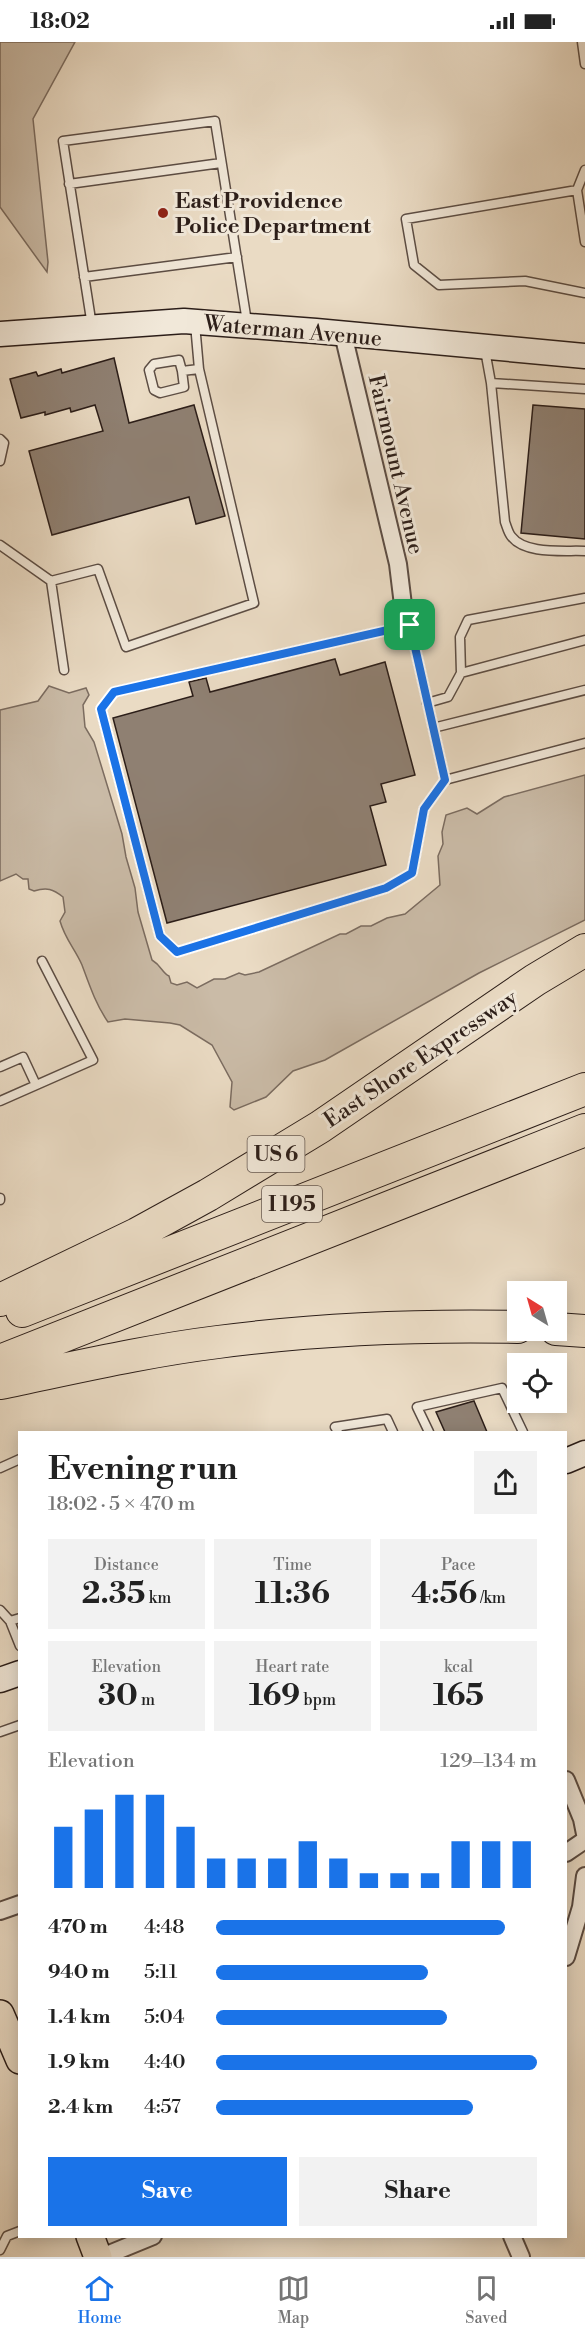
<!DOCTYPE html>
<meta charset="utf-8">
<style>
body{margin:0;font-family:"Libre Bodoni",serif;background:#f2f2f2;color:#222;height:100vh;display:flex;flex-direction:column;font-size:22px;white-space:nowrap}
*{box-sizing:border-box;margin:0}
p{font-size:20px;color:#767676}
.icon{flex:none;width:33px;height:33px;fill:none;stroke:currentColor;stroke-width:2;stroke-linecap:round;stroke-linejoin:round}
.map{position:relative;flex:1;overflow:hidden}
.side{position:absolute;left:18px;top:1389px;width:549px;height:807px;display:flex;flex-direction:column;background:#fff;border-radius:0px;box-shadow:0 3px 15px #0003}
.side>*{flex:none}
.needle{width:39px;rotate:323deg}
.tools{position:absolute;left:507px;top:1239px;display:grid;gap:12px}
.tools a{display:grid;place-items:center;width:60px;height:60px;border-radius:0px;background:#fff;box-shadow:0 3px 15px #0003;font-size:30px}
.pin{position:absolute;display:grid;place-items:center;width:51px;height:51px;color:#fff;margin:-26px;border-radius:12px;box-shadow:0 3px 9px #0006}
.round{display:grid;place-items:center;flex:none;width:63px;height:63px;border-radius:0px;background:#f2f2f2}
.overview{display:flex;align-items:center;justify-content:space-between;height:102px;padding:0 30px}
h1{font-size:33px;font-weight:700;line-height:45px}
.metrics{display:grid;grid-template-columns:repeat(3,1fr);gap:9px;height:102px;padding:6px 30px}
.metrics div{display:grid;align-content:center;border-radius:0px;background:#f2f2f2;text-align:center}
.metrics b{font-size:30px;font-weight:700}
.metrics small{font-size:16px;font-weight:400}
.metrics p{font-size:16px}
.chart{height:168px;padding:12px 30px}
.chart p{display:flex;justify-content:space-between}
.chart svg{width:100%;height:108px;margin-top:6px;stroke:#1a73e8;stroke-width:6}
.primary-button{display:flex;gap:12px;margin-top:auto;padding:12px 30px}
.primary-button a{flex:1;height:69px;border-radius:0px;background:#1a73e8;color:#fff;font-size:24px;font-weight:700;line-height:69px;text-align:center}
.primary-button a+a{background:#f2f2f2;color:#222}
ul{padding:0 30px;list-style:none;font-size:20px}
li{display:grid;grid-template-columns:96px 72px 1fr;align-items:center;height:45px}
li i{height:15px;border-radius:8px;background:#1a73e8}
.status{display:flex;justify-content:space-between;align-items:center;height:42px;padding:0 30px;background:#fff;direction:ltr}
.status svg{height:16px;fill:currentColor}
.dock{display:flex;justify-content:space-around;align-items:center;height:84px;border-top:2px solid #e0e0e0;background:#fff;font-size:16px;color:#767676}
.dock a{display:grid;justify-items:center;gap:3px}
.dock .selected{color:#1a73e8}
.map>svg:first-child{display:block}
.green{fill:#cabba7;stroke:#7b6c60;stroke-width:1.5}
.building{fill:#8f8072;stroke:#2c1e19;stroke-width:1.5}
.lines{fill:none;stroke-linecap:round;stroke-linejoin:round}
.lane-casing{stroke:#5c4d44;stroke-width:11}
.street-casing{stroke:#5c4d44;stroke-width:20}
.secondary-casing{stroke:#2c1e19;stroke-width:27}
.primary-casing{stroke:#2c1e19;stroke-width:30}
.highway-casing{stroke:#2c1e19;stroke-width:34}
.lane{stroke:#f1e8d9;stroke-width:8}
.street{stroke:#f1e8d9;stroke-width:16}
.secondary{stroke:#f1e8d9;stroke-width:24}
.primary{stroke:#eadbc4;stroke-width:27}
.highway{stroke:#eadbc4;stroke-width:32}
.route-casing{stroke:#fff;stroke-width:12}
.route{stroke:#1a73e8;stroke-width:8}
.poi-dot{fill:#8f2418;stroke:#f1e8d9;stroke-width:2}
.labels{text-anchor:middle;stroke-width:6;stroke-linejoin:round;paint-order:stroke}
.shield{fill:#f1e8d9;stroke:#675b53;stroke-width:1.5}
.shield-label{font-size:21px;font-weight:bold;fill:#2c1e19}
.poi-label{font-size:22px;font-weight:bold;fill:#2c1e19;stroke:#f1e8d9;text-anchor:start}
.street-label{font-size:22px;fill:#2c1e19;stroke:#f1e8d9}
</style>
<div class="status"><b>18:02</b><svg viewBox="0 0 49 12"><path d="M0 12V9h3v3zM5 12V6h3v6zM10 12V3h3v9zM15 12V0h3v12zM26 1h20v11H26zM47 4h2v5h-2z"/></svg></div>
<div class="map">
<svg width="585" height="2215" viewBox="0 0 585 2215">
<rect width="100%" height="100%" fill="#eadbc4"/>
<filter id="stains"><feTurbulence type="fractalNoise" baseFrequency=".00333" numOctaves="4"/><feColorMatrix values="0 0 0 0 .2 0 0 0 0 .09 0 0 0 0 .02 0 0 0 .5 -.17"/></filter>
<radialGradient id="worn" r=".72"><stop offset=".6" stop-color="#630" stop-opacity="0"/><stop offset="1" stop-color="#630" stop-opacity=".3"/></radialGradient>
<path class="green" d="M 0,0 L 75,0 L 33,77 L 48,220 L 47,230 L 0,165 Z
M 49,644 L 69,651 L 86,646 L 89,653 L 83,663 L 85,685 L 94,700 L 122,792 L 126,815 L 135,846 L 138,870 L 152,918 C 162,924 162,931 169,934 L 171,941 L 177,943 L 187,940 L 197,946 L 214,937 L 225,937 L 239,931 L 245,933 L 259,930 L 340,892 L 346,892 L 361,884 L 371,884 L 387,876 L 405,872 L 440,843 L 438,814 L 443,802 L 442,790 L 446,773 L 467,766 L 477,772 L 504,755 L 585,733 L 585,878 L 479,931 L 325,1018 L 293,1029 L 266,1055 L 234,1068 L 230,1065 L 232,1040 L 212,1003 L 180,983 L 170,981 L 125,977 L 108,980 C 96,963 89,942 82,923 C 75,907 65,897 60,879 L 65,870 L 63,855 C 53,847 47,845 34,849 L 29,847 L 28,837 L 23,837 L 16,832 L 0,839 L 0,668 L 38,659 Z"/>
<path class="building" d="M 114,316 L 129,381 L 194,363 L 225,474 L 196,482 L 189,455 L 52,493 L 29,409 L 103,389 L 95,363 L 71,370 L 70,366 L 45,373 L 45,370 L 21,376 L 10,337 L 36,330 L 38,334 L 61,327 L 62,331 Z
M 533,363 L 585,367 L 585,497 L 521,491 Z
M 335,617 L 340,633 L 385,620 L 415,733 L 381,742 L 386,760 L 370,764 L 386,823 L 167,881 L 113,676 L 193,654 L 189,640 L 206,636 L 210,650 Z
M 474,1359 L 487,1390 L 445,1390 L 436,1370 Z"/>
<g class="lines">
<g class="lane-casing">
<path id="lane" d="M 582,0 L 585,22
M 69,142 L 221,121
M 577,148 L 585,128
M 585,200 L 577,148 L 406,177 L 414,223 L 439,243 L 525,239 L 585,251
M 84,235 L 237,215
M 92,284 L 63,99 L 215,79 L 247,280
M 485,308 L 491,341 L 505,480 C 507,485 508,490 511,494 C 525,513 564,508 585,509
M 182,329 L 184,345 L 160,351 L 154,348 L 149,328 L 154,322 L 179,318 L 182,329 L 199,327
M 491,341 L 585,347
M 0,397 L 4,401 L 0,419
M 0,503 L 51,539 L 64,628
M 51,539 L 98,527 L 126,605 L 254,561 L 199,327 L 195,282
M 403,563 L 410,583 L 445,738 L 424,767 L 412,831 L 386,846 L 177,910 L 160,894 L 101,667 L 114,650 L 410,583
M 461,631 L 460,595 L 468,578 L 585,556
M 427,661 L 448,655 L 461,631 L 585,598
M 433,686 L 585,648
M 445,738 L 585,701
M 0,1025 L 23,1015 L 36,1043
M 0,1059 L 93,1018 L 42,919
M 0,1156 L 0,1158
M 338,1390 L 335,1385 L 387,1377 L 393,1390
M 429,1390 L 417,1365 L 502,1346 L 523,1390
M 0,1426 L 20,1417
M 0,1568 L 10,1579 L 20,1604
M 10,1579 L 20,1576
M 0,1690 L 20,1683
M 0,2208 L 7,2194 L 20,2189"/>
</g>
<g class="street-casing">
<path id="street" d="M 343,292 L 398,522 L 403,563
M 566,1738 L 582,1777 L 585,1792
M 566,1811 L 585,1798
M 0,1869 L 20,1862
M 566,1915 L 581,1865 L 585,1834
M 512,2194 L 521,2215
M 102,2215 L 153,2194"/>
</g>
<g class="secondary-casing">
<path id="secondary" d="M 0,292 L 184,279 L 316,289 L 585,314
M 566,1419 L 585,1411
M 0,1638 L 20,1631"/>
</g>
<g class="primary-casing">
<path id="primary" d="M 0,1972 L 20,2018
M 90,2194 L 98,2215"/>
</g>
<g class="highway-casing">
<path id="highway" d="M 0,1258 L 137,1192 L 208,1153 L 320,1085 L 535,938 L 585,908
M 22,1269 L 585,1047
M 556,1287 L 585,1289
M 0,1319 L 585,1088
M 0,1341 C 73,1326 145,1309 218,1300 C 318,1287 418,1283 518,1285"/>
</g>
<use href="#lane" class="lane"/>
<use href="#street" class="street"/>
<use href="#secondary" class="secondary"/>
<use href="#primary" class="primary"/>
<use href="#highway" class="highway"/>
</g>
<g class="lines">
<g class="route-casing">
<path id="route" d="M 410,583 L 445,738 L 424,767 L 412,831 L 386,846 L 177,910 L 160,894 L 101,667 L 114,650 Z"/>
</g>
<use href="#route" class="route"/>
</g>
<circle class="poi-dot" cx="163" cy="171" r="6"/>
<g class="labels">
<g class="shield">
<rect x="247.5" y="1094" width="57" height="36" rx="4.5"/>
<rect x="262" y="1144" width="60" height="36" rx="4.5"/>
</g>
<g class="shield-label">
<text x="276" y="1119">US 6</text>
<text x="292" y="1169">I 195</text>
</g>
<g class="poi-label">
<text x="175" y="166">East Providence<tspan x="175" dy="25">Police Department</tspan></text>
</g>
<g class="street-label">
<text transform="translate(293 288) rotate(5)" y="8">Waterman Avenue</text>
<text transform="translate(397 422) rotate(77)" y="8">Fairmount Avenue</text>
<text transform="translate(420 1016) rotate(-34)" y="8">East Shore Expressway</text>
</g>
</g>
<rect width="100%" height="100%" filter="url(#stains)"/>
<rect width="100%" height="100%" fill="url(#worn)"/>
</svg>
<div class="tools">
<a><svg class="needle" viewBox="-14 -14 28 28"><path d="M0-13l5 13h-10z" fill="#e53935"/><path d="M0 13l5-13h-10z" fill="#767676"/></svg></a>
<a><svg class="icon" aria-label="locate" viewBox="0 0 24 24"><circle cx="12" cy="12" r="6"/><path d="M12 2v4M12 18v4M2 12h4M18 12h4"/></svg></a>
</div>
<div class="pin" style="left:410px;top:583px;background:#1e9e55"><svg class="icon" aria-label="arrive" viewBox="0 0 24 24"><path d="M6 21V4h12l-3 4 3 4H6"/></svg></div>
<section class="side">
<div class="overview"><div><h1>Evening run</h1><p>18:02 · 5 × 470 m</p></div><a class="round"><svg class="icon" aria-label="share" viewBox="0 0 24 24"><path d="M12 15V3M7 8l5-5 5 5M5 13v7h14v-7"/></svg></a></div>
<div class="metrics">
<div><p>Distance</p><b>2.35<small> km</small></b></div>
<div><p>Time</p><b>11:36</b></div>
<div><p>Pace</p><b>4:56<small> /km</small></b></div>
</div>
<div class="metrics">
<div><p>Elevation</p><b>30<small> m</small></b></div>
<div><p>Heart rate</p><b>169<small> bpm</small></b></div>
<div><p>kcal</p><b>165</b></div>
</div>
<div class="chart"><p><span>Elevation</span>129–134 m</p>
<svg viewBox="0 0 160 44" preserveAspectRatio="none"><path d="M5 44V19M15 44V12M25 44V6M35 44V6M45 44V19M55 44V32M65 44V32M75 44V32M85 44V25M95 44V32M105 44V38M115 44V38M125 44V38M135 44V25M145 44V25M155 44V25"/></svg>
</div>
<ul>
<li><b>470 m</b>4:48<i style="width:90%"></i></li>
<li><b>940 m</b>5:11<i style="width:66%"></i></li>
<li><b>1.4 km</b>5:04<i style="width:72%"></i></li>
<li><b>1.9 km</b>4:40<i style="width:100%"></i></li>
<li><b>2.4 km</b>4:57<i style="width:80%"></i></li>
</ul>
<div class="primary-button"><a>Save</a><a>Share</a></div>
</section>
</div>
<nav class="dock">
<a class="selected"><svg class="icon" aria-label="home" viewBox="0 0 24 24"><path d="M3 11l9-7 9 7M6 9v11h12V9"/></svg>Home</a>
<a><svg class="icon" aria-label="map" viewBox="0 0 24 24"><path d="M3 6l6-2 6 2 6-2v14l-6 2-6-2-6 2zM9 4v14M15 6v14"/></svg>Map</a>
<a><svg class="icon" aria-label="saved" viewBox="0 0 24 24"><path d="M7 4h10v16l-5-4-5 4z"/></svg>Saved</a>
</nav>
